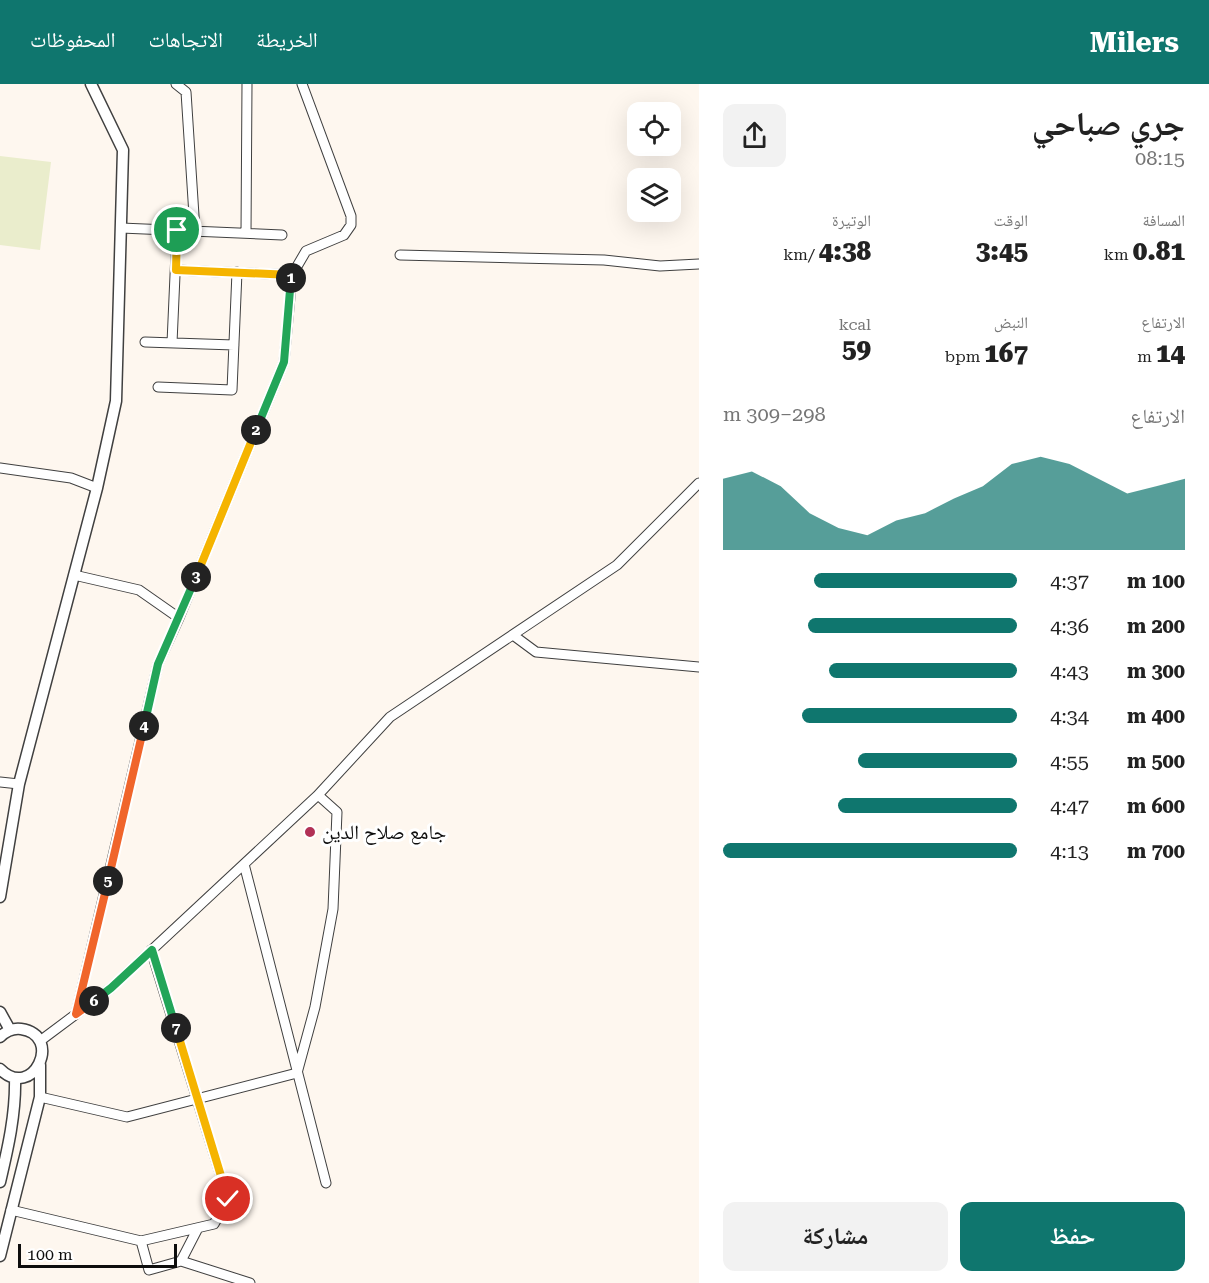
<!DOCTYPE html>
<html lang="ar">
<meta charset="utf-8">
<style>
body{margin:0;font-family:"Roboto Serif","Noto Naskh Arabic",serif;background:#f2f2f2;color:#222;direction:rtl;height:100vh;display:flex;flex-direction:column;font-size:22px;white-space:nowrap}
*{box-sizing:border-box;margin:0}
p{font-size:20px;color:#767676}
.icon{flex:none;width:33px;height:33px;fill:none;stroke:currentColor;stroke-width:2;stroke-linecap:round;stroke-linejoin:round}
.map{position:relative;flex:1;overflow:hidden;direction:ltr}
.sheet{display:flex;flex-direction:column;background:#fff;width:510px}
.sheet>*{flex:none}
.fabs{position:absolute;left:627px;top:18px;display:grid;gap:12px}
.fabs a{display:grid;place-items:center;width:54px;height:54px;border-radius:12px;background:#fff;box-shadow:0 6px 24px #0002;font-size:30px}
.scale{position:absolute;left:18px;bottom:15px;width:159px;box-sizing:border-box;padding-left:6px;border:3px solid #0d0d0d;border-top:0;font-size:16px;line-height:21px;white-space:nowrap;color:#0d0d0d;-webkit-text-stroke:4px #fff;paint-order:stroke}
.pin{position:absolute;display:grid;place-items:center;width:51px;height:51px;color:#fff;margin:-26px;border:3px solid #fff;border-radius:50%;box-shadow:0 2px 6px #0007}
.km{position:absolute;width:30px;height:30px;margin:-15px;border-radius:50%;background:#222;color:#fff;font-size:16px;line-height:30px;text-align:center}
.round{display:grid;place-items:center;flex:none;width:63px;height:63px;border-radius:12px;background:#f2f2f2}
.headline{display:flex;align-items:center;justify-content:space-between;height:102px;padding:0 24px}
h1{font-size:33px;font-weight:800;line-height:45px}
.figures{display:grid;grid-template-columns:repeat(3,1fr);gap:9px;height:102px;padding:6px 24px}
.figures div{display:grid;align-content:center}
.figures b{font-size:26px;font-weight:800}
.figures small{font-size:16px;font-weight:400}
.figures p{font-size:16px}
.chart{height:168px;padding:12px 24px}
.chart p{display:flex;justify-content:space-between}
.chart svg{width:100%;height:108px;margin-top:6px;fill:#0f766e;opacity:.7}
.primary-button{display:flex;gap:12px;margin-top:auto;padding:12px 24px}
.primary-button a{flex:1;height:69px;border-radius:12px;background:#0f766e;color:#fff;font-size:24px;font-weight:800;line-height:69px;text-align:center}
.primary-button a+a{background:#f2f2f2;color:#222}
ul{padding:0 24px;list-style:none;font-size:20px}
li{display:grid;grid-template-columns:96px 72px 1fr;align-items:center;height:45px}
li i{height:15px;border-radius:8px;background:#0f766e}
header{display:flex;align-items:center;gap:36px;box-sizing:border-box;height:84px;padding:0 30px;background:#0f766e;color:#fff}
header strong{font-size:28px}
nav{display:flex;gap:33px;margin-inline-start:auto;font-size:21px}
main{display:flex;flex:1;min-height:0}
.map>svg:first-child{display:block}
.pitch{fill:#eaedcc}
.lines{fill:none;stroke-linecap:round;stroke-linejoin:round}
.minor-casing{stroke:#404040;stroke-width:11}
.tertiary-casing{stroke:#404040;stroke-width:13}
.minor{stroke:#fff;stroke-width:9}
.tertiary{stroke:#fff;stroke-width:10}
.split-1-casing{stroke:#fff;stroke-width:12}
.split-2-casing{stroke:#fff;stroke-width:12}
.split-3-casing{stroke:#fff;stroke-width:12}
.split-4-casing{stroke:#fff;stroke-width:12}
.split-5-casing{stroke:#fff;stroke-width:12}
.split-6-casing{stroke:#fff;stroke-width:12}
.split-7-casing{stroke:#fff;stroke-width:12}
.split-8-casing{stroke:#fff;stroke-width:12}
.split-1{stroke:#f5b400;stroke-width:8}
.split-2{stroke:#22a559;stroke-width:8}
.split-3{stroke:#f5b400;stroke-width:8}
.split-4{stroke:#22a559;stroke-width:8}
.split-5{stroke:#f0652b;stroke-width:8}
.split-6{stroke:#f0652b;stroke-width:8}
.split-7{stroke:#22a559;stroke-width:8}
.split-8{stroke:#f5b400;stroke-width:8}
.poi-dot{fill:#b23156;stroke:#fff;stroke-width:2}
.labels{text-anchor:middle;stroke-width:6;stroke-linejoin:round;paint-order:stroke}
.poi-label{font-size:20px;fill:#0d0d0d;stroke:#fff;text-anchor:start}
</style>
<header>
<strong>Milers</strong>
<nav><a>الخريطة</a><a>الاتجاهات</a><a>المحفوظات</a></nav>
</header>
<main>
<section class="sheet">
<div class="headline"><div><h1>جري صباحي</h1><p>08:15</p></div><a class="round"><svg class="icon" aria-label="share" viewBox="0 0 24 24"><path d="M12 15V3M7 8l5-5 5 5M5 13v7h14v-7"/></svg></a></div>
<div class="figures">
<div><p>المسافة</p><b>0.81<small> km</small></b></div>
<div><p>الوقت</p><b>3:45</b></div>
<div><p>الوتيرة</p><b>4:38<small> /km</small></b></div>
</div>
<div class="figures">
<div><p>الارتفاع</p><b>14<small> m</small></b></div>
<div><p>النبض</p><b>167<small> bpm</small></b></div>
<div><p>kcal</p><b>59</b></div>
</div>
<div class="chart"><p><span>الارتفاع</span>298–309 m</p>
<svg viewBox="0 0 160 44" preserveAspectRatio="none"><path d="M0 44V15L10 12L20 18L30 29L40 35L50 38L60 32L70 29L80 23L90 18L100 9L110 6L120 9L130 15L140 21L150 18L160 15V44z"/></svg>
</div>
<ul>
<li><b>100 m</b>4:37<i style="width:69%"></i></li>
<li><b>200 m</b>4:36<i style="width:71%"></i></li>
<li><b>300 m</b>4:43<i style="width:64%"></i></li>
<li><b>400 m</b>4:34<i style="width:73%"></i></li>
<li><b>500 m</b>4:55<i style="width:54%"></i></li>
<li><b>600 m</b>4:47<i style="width:61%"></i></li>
<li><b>700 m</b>4:13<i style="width:100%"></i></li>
</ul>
<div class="primary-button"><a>حفظ</a><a>مشاركة</a></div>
</section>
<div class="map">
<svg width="699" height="1199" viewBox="0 0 699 1199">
<rect width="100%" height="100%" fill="#fef7ef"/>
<path class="pitch" d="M 0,72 L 51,78 L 40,166 L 0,161 Z"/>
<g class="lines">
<g class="minor-casing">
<path id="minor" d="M 176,0 L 186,8 L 195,147
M 121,144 L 282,151
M 246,149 L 247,0
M 400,171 L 604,176 L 660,182 L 699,180
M 176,186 L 292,191
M 145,258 L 234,261
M 172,259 L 177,146
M 158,303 L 232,306 L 237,188
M 0,384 L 71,394 L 97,404
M 74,491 L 139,506 L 179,534 L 158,580 L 76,930
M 179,534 L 284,278 L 292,191 L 306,167 L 344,151 L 351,141 L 351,132 L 302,0
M 513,551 L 536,568 L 699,583
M 0,698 L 19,700
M 244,780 L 326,1099
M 40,957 L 111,904 L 318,711 L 390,633 L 617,481 L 699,399
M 40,1013 L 127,1033 L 297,989 L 315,923 L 333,825 L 337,728 L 318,711
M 11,1126 L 141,1157 L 214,1140 L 228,1115 L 151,866
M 198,1144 L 181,1177 L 250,1199
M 141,1157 L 149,1186 L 181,1177"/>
</g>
<g class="tertiary-casing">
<path id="tertiary" d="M 0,813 L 19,700 L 97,404 L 116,317 L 123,66 L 91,0
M 0,928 L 10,946
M 0,953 C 6,947 13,944 21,945 C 64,951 33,1018 0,985
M 0,1098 C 8,1064 16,1029 15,994
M 0,1172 L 40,1013 L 40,981"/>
</g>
<use href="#minor" class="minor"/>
<use href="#tertiary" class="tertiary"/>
</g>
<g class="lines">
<g class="split-1-casing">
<path id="split-1" d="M 177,146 L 176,186 L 292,191 L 291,194"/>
</g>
<g class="split-2-casing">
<path id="split-2" d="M 256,346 L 284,278 L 291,194"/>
</g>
<g class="split-3-casing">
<path id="split-3" d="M 196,493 L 256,346"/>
</g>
<g class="split-4-casing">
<path id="split-4" d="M 144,642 L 158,580 L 196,493"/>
</g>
<g class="split-5-casing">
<path id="split-5" d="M 108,797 L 144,642"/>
</g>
<g class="split-6-casing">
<path id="split-6" d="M 94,917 L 76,930 L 108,797"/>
</g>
<g class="split-7-casing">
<path id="split-7" d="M 94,917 L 111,904 L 152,866 L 176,944"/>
</g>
<g class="split-8-casing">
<path id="split-8" d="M 176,944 L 228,1115"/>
</g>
<use href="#split-1" class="split-1"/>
<use href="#split-2" class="split-2"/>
<use href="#split-3" class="split-3"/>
<use href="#split-4" class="split-4"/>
<use href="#split-5" class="split-5"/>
<use href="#split-6" class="split-6"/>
<use href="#split-7" class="split-7"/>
<use href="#split-8" class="split-8"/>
</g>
<circle class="poi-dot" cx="310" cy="748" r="6"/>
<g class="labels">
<g class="poi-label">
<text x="322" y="755">جامع صلاح الدين</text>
</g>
</g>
</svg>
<div class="fabs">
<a><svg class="icon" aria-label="locate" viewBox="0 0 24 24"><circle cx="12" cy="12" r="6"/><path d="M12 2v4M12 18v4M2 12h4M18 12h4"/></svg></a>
<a><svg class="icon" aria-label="layers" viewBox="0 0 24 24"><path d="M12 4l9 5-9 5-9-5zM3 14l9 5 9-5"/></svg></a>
</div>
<div class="scale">100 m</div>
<div class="pin" style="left:177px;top:146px;background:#1e9e55"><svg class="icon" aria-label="arrive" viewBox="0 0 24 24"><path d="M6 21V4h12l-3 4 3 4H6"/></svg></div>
<div class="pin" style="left:228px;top:1115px;background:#d93025"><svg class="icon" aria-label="check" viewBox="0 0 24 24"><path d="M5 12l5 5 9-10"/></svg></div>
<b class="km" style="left:291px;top:194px">1</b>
<b class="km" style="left:256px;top:346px">2</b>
<b class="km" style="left:196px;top:493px">3</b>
<b class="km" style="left:144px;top:642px">4</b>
<b class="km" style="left:108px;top:797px">5</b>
<b class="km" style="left:94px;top:917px">6</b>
<b class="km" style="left:176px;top:944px">7</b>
</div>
</main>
